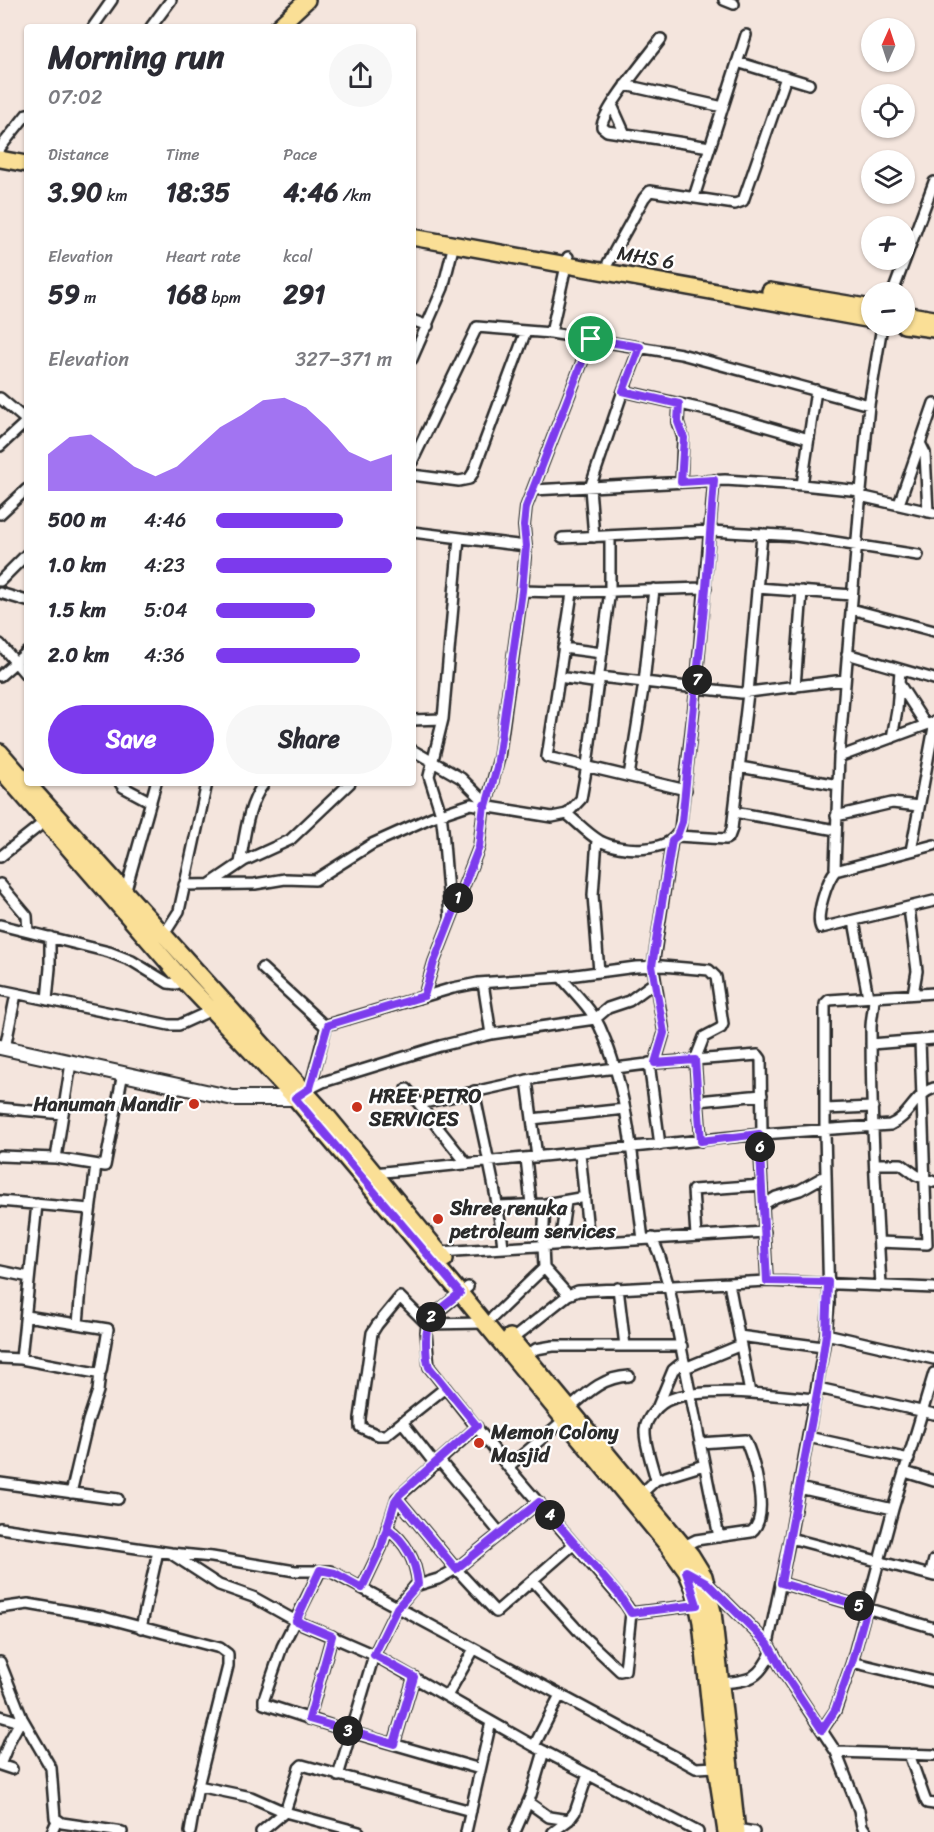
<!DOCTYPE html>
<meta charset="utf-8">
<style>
body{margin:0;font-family:Sriracha,sans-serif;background:#f7f7f7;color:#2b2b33;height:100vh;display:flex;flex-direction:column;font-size:22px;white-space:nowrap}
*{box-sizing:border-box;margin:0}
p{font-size:20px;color:#7c7c81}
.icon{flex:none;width:33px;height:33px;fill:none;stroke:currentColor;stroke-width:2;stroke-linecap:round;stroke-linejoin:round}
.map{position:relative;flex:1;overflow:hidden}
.panel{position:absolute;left:24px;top:24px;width:392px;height:762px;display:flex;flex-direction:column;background:#fff;border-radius:6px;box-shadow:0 2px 4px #0004}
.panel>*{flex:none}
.needle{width:39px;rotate:3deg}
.controls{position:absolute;left:861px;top:18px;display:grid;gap:12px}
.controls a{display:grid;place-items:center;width:54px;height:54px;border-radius:50%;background:#fff;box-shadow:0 2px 4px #0004;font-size:30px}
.pin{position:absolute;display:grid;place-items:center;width:51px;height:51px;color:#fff;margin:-26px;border:3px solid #fff;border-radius:50%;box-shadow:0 2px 6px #0007}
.km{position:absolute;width:30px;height:30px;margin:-15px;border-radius:50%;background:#222;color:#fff;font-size:16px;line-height:30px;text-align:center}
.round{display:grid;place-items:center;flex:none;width:63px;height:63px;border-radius:32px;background:#f7f7f7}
.head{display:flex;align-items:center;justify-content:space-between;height:102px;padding:0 24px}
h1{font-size:33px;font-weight:800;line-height:45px}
.metrics{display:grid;grid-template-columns:repeat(3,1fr);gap:9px;height:102px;padding:6px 24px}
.metrics div{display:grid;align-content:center}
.metrics b{font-size:26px;font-weight:800}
.metrics small{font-size:16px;font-weight:400}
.metrics p{font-size:16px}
.chart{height:168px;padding:12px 24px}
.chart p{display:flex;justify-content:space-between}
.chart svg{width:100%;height:108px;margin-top:6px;fill:#7c3aed;opacity:.7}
.button{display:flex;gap:12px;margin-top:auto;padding:12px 24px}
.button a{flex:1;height:69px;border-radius:36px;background:#7c3aed;color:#fff;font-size:24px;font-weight:800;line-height:69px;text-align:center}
.button a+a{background:#f7f7f7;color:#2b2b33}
ul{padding:0 24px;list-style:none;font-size:20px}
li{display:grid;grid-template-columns:96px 72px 1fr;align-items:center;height:45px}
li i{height:15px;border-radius:8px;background:#7c3aed}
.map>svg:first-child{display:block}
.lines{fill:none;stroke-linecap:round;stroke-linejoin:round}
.street-casing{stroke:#2b2b2b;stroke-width:14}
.secondary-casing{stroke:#2b2b2b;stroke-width:18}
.primary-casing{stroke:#2b2b2b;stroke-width:20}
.street{stroke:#fff;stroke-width:9}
.secondary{stroke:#fff;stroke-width:14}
.primary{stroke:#fadf96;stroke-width:15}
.route-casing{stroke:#fff;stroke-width:12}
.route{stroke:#7c3aed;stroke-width:8}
.poi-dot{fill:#c8321e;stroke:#fff;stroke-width:2}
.labels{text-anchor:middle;stroke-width:4.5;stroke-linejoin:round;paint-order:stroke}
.street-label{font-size:20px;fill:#2b2b2b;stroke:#fff}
.poi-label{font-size:20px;font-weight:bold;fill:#2b2b2b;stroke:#fff;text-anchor:start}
</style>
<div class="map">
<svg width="934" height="1832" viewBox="0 0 934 1832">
<rect width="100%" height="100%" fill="#f4e5dd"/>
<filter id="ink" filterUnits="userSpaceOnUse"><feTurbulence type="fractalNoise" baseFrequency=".0167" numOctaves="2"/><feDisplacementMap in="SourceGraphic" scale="12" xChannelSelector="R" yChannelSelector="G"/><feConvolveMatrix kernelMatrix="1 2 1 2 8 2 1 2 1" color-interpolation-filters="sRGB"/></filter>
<g filter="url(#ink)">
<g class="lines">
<g class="street-casing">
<path id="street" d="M 724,0 L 734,4
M 93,27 L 112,0
M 151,27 L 171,0
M 661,39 C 650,54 601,112 602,127 L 607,131 L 710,147
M 737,62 L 809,84
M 625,85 L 723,107
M 612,105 L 625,134
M 0,148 L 27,114
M 694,197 L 746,35
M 608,263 L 644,198 L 650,191 L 735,204 L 743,201 L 786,77
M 893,292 L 934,182
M 412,320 L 428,326
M 882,326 L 869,405 L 861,491 L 839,757 L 835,868 L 839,870 L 934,845
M 551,333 L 568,257
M 412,359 L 443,288 L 454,244
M 623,391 L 711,411 L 809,439
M 0,398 L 27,421
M 679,404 L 678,422 L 683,438 L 681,482
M 920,443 L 925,453 L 928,512
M 0,446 L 27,421
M 412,462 L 477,327 L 551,333 L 681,354 L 869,405
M 412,475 L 459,481 L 469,479 L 473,473 L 526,331
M 802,485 L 816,390
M 533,490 L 725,480 L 802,485 L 861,491
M 860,496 L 934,513
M 899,504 L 934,403
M 0,514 L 27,489
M 412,532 L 526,546
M 594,537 L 590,488 L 623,391 L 640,347
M 562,538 L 711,531 L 796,536 L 918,555
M 0,581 L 27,554
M 757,588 L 852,595
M 522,591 C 583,594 644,589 706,588
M 0,593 L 27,601
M 572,593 L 547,757 L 686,790
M 851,609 L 934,631
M 0,644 L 27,676
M 563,648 L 602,653
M 847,654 L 934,679
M 0,676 L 27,652
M 559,677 L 599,683
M 600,677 L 741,693 L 844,680
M 900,685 L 926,725
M 795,687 L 802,591
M 412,720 L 443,719
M 892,738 L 897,710 L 900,670
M 412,750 L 461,778 L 481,798 L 484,805 L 479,847 L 434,962 L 424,996
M 839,757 L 934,722
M 740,767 L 838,785
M 629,776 L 644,683 L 654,589
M 120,783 L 123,787 L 151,802
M 486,806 L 499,758 L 522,591 L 526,546 L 524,526 L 526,507 L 591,339
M 734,812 L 836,830
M 567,814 C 578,823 588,834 600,841 C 621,852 669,854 680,829 L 696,689 L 714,480
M 836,816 L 892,803 L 919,806
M 677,836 L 726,839 L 729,837 L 732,829 L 748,693 L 762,534
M 597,839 L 593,895 L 599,972
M 911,851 L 934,727
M 0,857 L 48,819
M 240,863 C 245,836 247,806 264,783
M 836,870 C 827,880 815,916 821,928 L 934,901
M 0,884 L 27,916 L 28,932
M 210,884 L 244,861 L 290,840 L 350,783
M 184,885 L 255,884 L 285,879 L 315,880 L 372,844 L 432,817 L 471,804 L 552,817 L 567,814 L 581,799 L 587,765 L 610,590 L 610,536
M 125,893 L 156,783
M 909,908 L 917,971 L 913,994
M 450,917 L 443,830 L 441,814 L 429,776 L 443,719 L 459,538
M 854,921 L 868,997
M 0,925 L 109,952 L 132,961 L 168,983 L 176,984 L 184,981
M 163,936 L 179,911 L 207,783
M 262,968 L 326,1027
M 561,977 C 575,994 594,1011 602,1032 C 629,1092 634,1174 643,1239
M 483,983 L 491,1034
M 0,990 L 169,1025 L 179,1025 L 212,1010
M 874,997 C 874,1008 871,1018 871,1028 C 871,1114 876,1200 881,1285
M 47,1000 L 50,968 L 50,937
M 871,1044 L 934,1039
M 5,1048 L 16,994
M 649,1063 L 660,1145
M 655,1063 L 664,1033 L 653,966 L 672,840
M 527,1080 L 537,1157
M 310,1088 L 326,1027 L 330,1024 L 453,988 L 478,983 L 561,977 L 636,967 L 662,966 L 709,970 L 716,977 L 723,1024 L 721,1028 L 704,1037 L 695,1060 L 701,1141
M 407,1089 L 467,1164
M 307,1090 L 323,1082 L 440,1046 L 491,1034 L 595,1019 L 608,1008 L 629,1001 L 655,982
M 474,1091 C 484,1143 498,1195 503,1247
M 698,1101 L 762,1095
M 419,1104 L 537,1078 L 655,1063 L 758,1055 L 761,1059 L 762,1134
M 0,1108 L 63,1114
M 825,1109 L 873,1107
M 532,1119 L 625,1109
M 759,1134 L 767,1281
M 580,1153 L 589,1241
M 0,1156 L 56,1158 L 105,1166 L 123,1073
M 56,1158 L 71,1063
M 526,1158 L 531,1204
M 875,1164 L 901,1164 L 916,1175 L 934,1182
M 374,1173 L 762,1134 L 890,1125 C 911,1116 913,1095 934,1088
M 0,1201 L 90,1209
M 763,1205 L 776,1197 L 800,1190 L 825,1176
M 499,1206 L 545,1204 L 585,1197
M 696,1236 L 693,1190 L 762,1185
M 652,1238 L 659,1254 L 669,1287 L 719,1537
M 879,1242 L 927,1244 L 920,1040
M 560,1243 L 566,1202
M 439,1252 L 765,1232
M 544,1268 L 568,1295
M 0,1271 L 29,1277
M 729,1283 L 750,1393
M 468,1287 L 431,1317 L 427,1324 L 426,1332 L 429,1367 L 508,1467 L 626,1605 L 631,1613 L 625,1670 L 620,1671 L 584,1637 L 533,1581
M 618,1288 L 625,1346
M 493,1317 L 544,1268 L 543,1245 L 545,1204
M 78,1324 L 82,1276 L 96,1165
M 826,1334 L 934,1359
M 739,1336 L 823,1347
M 510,1341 L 568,1295 L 578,1291 L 767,1281 L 934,1288
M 525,1356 L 536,1349 L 553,1346 L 682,1346
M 0,1358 L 21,1359 L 96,1373 L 101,1371 L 108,1329 L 26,1316
M 21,1359 L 37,1204
M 685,1368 L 741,1345
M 445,1388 L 386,1435 L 378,1435 L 360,1427 L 360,1418 L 372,1333 L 377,1325 L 400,1297 L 427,1324 L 485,1323
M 818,1388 L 934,1414
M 658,1406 L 673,1370 L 684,1361
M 569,1409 C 588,1392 603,1377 629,1376
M 402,1422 L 435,1464
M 808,1437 L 909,1459
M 439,1460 L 500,1533
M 508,1467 L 564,1420
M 905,1472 L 934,1481
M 656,1480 C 653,1467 644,1443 645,1430 C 646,1418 659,1403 671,1399 C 708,1386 775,1395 815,1399
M 0,1483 L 118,1499
M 799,1488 L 893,1509
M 71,1493 L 88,1421 L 98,1391 L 100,1373
M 641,1494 L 656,1480 L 704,1465
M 397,1498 L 456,1569 L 496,1612 L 574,1544
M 0,1528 L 171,1553 L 212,1557 L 295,1571 L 330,1571 L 696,1768 L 716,1767
M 387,1528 C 406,1542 416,1561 418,1584
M 790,1538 L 934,1576
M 684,1546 L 696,1540 L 751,1532 C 771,1518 754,1458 745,1440 L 700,1443
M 173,1555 L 219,1585 L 253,1597 L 296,1621 L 374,1655 L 534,1746 L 698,1832
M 320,1571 L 282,1647 L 264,1699 L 264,1704 L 351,1732 L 480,1769
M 930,1575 L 934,1560
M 781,1583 L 934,1628
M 709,1585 L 768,1644 L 784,1673 L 836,1752 L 859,1810 L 862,1826 L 866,1832
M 362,1588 L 381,1548 L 397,1498 L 477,1427
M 0,1608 L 28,1604 L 103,1617 L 220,1648 L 228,1654 L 228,1666 L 198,1786 L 190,1832
M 631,1613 L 697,1605
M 141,1628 L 158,1551
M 768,1644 L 790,1538 L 826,1334 L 829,1304 L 825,1131 L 825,1004 L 829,1000 L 934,993
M 0,1662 L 22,1718 L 51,1768 L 55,1818 L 62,1823 L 122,1832
M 852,1662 L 934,1682
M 721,1683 C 750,1681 759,1679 772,1651
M 447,1696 L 474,1649
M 0,1716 L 20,1722
M 309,1719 L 332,1636
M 822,1730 L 835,1711 L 852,1662 L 893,1509 L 934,1373
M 394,1744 L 414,1677
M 534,1746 L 560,1695
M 836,1752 L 934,1755
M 909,1754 L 925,1799 L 927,1803 L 934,1804
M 0,1765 L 10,1740 L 22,1718
M 0,1765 L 12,1769
M 338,1776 L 374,1655 L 397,1608 L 415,1586 L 438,1579 L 456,1569 L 539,1502
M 198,1786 L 251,1797 L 285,1812 L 359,1832
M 528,1802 L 549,1817 L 569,1820
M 737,1829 L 754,1832
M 52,1832 L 57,1821
M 261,1832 L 285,1812 L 299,1768 L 302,1765 L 471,1811
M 466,1832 L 491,1722
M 515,1832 L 531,1795 L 544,1751
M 553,1832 L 569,1820 L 575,1812 L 588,1774"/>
</g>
<g class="secondary-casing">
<path id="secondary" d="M 0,1047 L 233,1098 L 295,1098 L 300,1094"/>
</g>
<g class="primary-casing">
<path id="primary" d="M 278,27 L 307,0
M 0,159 L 27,164
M 412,237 L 872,320
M 770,291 L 872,308
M 904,314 L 934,319
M 904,325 L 934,329
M 0,752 L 27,783
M 0,769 L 184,981 L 295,1098 L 460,1293 L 668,1546 L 686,1571 L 694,1589 L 701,1622 L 716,1767 L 726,1832
M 27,783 L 329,1118 L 445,1259
M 510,1337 L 691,1555 L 704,1576 L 713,1612 L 737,1832"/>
</g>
<use href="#street" class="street"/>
<use href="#secondary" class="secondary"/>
<use href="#primary" class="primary"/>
</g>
</g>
<g class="lines" filter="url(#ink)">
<g class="route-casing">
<path id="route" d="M 591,339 L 526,507 L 524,526 L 526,546 L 522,591 L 497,767 L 486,806 L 484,805 L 479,847 L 434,962 L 424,996 L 328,1025 L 310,1088 L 295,1098 L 460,1293 C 441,1309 425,1315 426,1343 C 426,1351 426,1359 429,1367 L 477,1426 L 400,1494 L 395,1501 L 387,1528 C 406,1542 416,1561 418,1584 L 397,1608 L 374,1655 L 414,1677 L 394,1744 L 309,1719 L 332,1636 L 296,1621 L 320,1570 L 335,1573 L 362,1588 L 381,1548 L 395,1501 L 397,1498 L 456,1569 L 539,1502 L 619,1595 L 631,1613 L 697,1605 L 686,1571 L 706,1582 L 768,1644 L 784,1673 L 822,1730 L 835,1710 L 852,1662 L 867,1608 L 781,1583 L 818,1388 L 826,1334 L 828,1282 L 767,1281 L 759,1134 L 701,1141 L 695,1060 L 655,1063 L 664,1033 L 652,966 L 672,840 L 677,836 L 682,822 L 706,588 L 714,480 L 681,482 L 684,438 L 678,422 L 679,404 L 623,391 L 640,347 L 591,339"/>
</g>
<use href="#route" class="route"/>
</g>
<g class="poi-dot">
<circle cx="194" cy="1104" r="6"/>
<circle cx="357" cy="1107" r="6"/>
<circle cx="438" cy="1219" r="6"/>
<circle cx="479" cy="1443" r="6"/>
</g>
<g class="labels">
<g class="street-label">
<text transform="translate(646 257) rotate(10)" y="7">MHS 6</text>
</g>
<g class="poi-label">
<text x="369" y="1103">HREE PETRO<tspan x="369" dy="23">SERVICES</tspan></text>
<text x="182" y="1111" text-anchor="end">Hanuman Mandir</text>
<text x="450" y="1215">Shree renuka<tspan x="450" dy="23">petroleum services</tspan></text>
<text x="491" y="1439">Memon Colony<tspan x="491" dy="23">Masjid</tspan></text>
</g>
</g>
</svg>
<div class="controls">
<a><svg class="needle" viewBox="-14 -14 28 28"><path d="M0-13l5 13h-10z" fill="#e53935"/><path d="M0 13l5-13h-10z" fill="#7c7c81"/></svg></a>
<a><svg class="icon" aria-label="locate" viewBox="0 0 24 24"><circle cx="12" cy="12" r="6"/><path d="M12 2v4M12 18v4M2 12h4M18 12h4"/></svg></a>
<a><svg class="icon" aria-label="layers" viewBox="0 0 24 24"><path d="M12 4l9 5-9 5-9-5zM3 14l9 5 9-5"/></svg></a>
<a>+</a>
<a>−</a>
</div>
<div class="pin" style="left:591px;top:339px;background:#1e9e55"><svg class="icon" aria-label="arrive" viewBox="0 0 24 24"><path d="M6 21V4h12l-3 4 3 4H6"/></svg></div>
<b class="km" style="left:458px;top:898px">1</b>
<b class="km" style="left:431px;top:1317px">2</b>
<b class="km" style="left:348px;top:1731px">3</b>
<b class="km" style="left:550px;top:1515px">4</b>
<b class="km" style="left:859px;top:1606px">5</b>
<b class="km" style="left:760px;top:1147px">6</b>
<b class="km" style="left:697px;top:680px">7</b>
<section class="panel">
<div class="head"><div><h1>Morning run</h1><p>07:02</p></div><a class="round"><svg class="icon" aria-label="share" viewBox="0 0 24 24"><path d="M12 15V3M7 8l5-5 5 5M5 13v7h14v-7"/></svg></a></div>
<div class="metrics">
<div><p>Distance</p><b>3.90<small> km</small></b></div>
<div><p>Time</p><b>18:35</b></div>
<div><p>Pace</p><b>4:46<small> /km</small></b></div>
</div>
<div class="metrics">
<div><p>Elevation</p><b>59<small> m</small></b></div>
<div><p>Heart rate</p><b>168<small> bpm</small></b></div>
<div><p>kcal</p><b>291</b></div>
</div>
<div class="chart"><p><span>Elevation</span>327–371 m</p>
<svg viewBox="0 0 160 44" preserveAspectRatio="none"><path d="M0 44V29L10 22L20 21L30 27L40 34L50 38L60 34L70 26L80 18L90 13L100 7L110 6L120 10L130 18L140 28L150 32L160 29V44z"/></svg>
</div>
<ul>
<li><b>500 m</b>4:46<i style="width:72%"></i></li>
<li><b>1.0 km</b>4:23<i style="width:100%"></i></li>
<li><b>1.5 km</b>5:04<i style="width:56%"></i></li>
<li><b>2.0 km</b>4:36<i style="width:82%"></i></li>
</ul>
<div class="button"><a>Save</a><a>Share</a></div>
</section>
</div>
